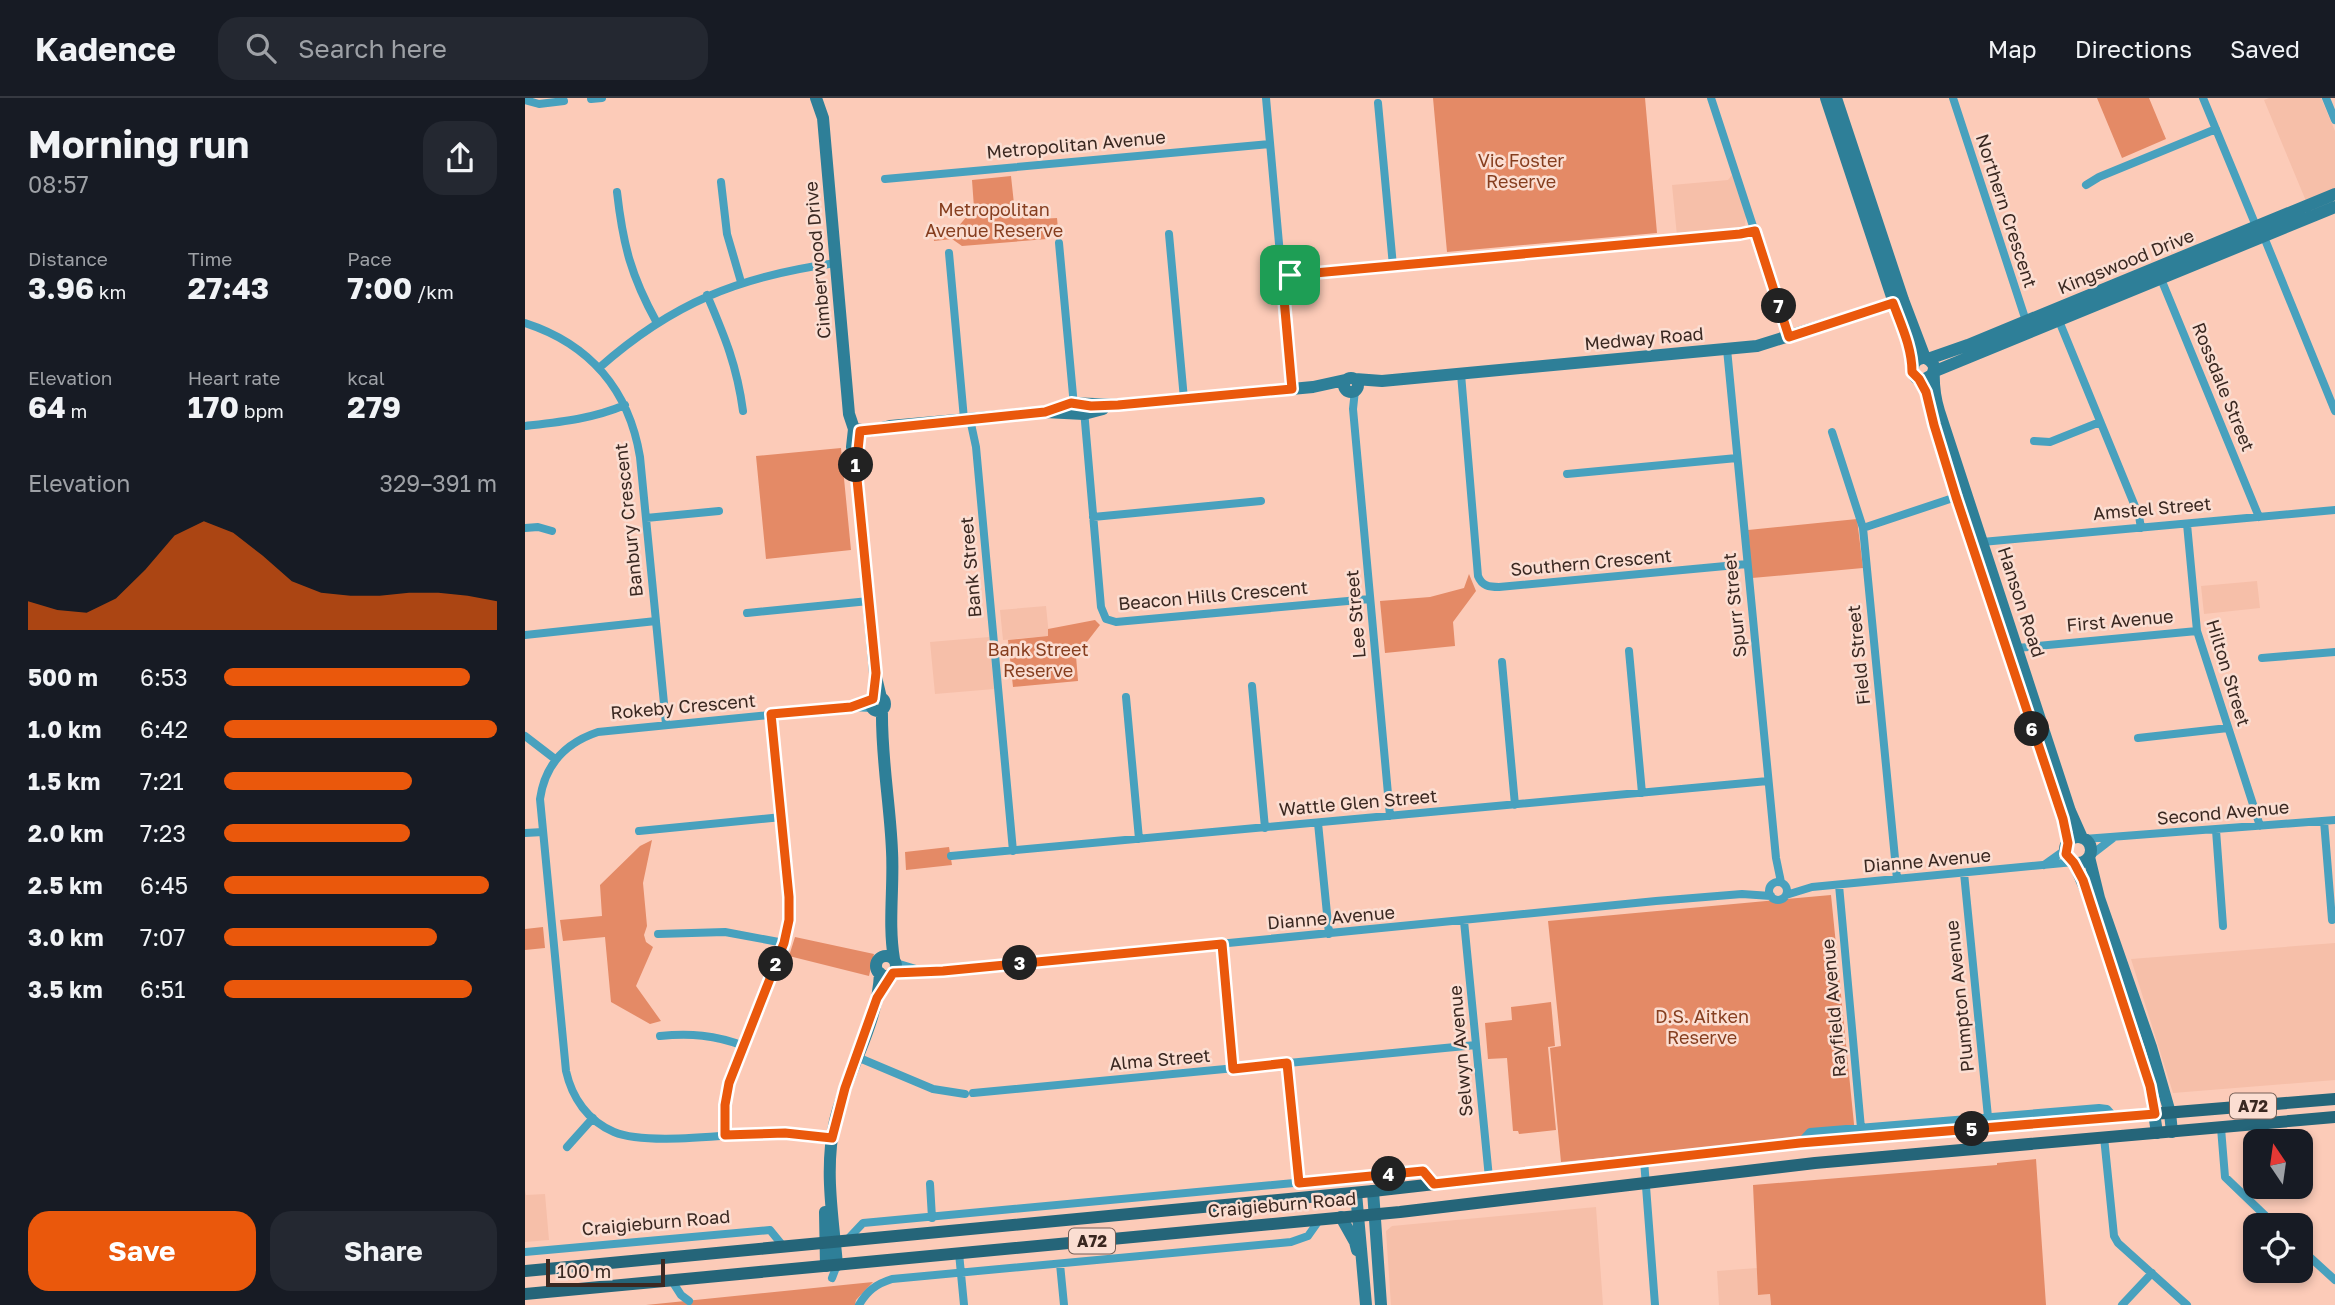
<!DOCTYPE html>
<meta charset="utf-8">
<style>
body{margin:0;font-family:"Golos Text",sans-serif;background:#242831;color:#f1f3f6;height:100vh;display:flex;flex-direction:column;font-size:26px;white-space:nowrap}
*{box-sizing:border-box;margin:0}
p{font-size:23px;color:#9ea1a6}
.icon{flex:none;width:38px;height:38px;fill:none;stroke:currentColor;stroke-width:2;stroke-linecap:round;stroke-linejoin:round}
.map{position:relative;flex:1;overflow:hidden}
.panel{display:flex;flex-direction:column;background:#171b24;width:525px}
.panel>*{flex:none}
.needle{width:46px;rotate:347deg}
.tools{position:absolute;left:1718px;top:1031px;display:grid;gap:14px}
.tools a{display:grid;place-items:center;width:70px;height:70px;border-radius:14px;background:#171b24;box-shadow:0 4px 10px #0003;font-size:35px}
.scale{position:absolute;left:21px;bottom:18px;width:119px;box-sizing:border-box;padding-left:7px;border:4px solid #3a2821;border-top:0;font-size:19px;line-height:24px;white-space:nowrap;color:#3a2821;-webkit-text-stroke:5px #fbded2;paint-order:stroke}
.pin{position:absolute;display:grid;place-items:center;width:60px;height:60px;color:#fff;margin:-30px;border-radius:14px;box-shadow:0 4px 10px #0006}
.km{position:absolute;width:35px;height:35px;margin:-18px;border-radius:50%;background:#222;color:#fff;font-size:19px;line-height:35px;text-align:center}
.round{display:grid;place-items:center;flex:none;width:74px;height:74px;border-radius:21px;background:#242831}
.headline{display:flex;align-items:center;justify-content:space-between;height:119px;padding:0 28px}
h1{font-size:38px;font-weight:700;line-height:52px}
.stats{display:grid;grid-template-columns:repeat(3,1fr);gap:10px;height:119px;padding:7px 28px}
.stats div{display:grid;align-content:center}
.stats b{font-size:30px;font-weight:700}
.stats small{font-size:19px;font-weight:400}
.stats p{font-size:19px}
.chart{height:196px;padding:14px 28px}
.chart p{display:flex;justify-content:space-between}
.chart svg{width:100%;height:126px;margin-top:7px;fill:#ea580c;opacity:.7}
.action{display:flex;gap:14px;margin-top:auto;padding:14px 28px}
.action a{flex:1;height:80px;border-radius:21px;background:#ea580c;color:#fff;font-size:28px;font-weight:700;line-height:80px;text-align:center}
.action a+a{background:#242831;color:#f1f3f6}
ul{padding:0 28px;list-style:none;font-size:23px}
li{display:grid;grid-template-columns:112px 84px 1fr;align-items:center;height:52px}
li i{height:18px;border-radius:9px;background:#ea580c}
header{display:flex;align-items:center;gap:42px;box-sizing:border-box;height:98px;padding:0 35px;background:#171b24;border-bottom:2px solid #363941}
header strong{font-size:33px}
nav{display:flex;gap:38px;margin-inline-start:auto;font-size:24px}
.search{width:490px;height:63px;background:#242831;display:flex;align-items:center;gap:18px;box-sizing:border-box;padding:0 24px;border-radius:21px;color:#9ea1a6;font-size:26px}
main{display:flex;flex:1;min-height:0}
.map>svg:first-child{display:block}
.built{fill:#f6bfa9}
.green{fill:#e48a66}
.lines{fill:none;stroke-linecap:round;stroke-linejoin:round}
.street{stroke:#48a1be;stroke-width:8}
.secondary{stroke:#2e7f98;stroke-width:12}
.primary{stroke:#256579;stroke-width:12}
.route-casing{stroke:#fff;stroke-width:14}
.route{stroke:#ea580c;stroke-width:9}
.labels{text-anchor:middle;stroke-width:5;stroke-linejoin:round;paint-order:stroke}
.shield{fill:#fbded2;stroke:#745f56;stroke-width:2}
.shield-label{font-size:16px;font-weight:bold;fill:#3a2821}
.street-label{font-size:18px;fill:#3a2821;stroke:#fbded2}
.park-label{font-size:18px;fill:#863e1f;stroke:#fbded2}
</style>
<header>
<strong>Kadence</strong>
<div class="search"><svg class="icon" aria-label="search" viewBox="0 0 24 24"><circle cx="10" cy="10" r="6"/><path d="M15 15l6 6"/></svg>Search here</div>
<nav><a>Map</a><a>Directions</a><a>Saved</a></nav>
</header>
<main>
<section class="panel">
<div class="headline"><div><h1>Morning run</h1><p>08:57</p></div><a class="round"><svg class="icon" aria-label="share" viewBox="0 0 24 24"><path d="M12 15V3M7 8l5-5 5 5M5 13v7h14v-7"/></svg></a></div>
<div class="stats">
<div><p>Distance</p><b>3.96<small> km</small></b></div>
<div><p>Time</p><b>27:43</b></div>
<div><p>Pace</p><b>7:00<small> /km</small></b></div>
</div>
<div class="stats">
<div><p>Elevation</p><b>64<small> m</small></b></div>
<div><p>Heart rate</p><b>170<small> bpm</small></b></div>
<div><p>kcal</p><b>279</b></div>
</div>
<div class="chart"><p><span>Elevation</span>329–391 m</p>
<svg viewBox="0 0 160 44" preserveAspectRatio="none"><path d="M0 44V34L10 37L20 38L30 33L40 23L50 11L60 6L70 10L80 18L90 27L100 31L110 32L120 32L130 31L140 31L150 32L160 34V44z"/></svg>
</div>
<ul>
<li><b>500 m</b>6:53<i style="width:90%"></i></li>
<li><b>1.0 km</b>6:42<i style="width:100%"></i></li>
<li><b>1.5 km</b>7:21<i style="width:69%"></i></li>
<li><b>2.0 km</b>7:23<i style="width:68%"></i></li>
<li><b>2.5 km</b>6:45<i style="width:97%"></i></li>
<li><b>3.0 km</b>7:07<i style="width:78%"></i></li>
<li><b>3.5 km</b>6:51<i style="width:91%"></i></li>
</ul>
<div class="action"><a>Save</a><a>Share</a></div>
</section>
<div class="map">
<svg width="1810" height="1207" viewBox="0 0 1810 1207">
<rect width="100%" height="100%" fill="#fccbb8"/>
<path class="built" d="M 1744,0 L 1796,0 L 1810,33 L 1810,92 L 1781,103 L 1739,2 Z
M 1207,77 L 1221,118 L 1220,127 L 1212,132 L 1152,138 L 1147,87 L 1203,82 Z
M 1732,483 L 1735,510 L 1679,516 L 1676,488 Z
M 521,508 L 524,538 L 478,542 L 475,512 Z
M 464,539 L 469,591 L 410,596 L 405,544 Z
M 1810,845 L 1810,982 L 1648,995 L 1606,861 Z
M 0,1093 L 1,1097 L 20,1096 L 24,1142 L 0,1144 Z
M 1071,1109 L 1078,1207 L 866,1207 L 861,1133 L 867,1128 Z
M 1232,1170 L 1233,1197 L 1245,1196 L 1246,1207 L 1194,1207 L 1192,1173 Z"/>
<path class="green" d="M 908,0 L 1120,0 L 1132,135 L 922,154 Z
M 1572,0 L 1624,0 L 1641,41 L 1597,60 Z
M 486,78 L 489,106 L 515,121 L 532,120 L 533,131 L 522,141 L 437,148 L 427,141 L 409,143 L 408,131 L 432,130 L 449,110 L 447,82 Z
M 316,350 L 326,452 L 241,461 L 231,358 Z
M 1332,421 L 1338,470 L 1227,480 L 1223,432 Z
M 944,476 L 951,493 L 928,524 L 930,548 L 860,555 L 855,503 L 905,499 L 939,490 Z
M 570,522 L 575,527 L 551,558 L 553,583 L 488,589 L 483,542 L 523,538 L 523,531 Z
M 127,742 L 118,785 L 122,828 L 119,837 L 121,844 L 128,849 L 111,888 L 136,923 L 125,926 L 86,904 L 80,839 L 38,843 L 35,822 L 77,818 L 75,787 L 115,748 Z
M 424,749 L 427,767 L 381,772 L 380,754 Z
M 1306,797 L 1330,1036 L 1036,1064 L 1025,950 L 1036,948 L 1023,823 Z
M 18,829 L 20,850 L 0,852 L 0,831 Z
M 270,839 L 349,856 L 344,878 L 264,858 Z
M 1026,904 L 1030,948 L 1023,949 L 1031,1032 L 994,1036 L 993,1033 L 988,1033 L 982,960 L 963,961 L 960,925 L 987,922 L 986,909 Z
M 1511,1061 L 1521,1207 L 1246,1207 L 1245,1196 L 1233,1197 L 1228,1087 L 1472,1067 L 1472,1065 Z
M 348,1184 L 331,1202 L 330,1207 L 121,1207 Z"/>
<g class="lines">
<path class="street" d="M 741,0 L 767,291
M 1186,0 L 1264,238
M 1428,0 L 1502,226
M 1678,0 L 1731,128 L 1741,144 L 1810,313
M 1801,0 L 1810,22
M 66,1 L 77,0
M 0,2 L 14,6 L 39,3
M 853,5 L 868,168
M 360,81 L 745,46
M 196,84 L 202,136 L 216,184
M 1561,87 L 1574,79 L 1691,31
M 92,94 C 98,147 106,178 132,225
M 644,136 L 659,301
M 534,145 L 549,308
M 424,155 L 439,321
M 1634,176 L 1734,419
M 757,178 L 1215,136 L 1230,133
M 182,197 C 200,239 212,268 218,313
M 1532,218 L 1614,418 L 1616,430
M 0,225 C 65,246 104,292 115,359 L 141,626
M 1202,251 L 1251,760 L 1256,784
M 74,270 C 147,205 215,178 311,165
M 936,276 L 953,478 C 957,488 964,489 974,489 L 1222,466
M 830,292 L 828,311 L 865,718
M 559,312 L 576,509 L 581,521 L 591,524 L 845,501
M 445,321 L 451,349 L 488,753
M 0,328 C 35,324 67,321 100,307
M 1307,334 L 1338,430 L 1372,781
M 1509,343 L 1525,344 L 1575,324
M 1042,376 L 1212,360
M 568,419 L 736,403
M 121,420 L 194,413
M 1662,426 L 1672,533 L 1735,728
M 0,430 L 13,429 L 27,433
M 1338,430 L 1431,399
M 1457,444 L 1810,412
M 222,515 L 344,503
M 0,537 L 131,523
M 1492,550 L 1672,533
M 1104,553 L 1117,695
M 1737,560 L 1810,554
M 977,564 L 990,707
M 727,588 L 740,730
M 601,599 L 614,741
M 332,607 L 346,603
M 0,638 L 30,661
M 1613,640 L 1703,630
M 1799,723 L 1807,822
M 793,725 L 804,836
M 1691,732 L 1698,828
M 114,733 L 257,719
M 0,735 L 18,734
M 1559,741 L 1810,722
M 1566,757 L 1588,740
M 426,758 L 1243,683
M 1519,767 L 1540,752
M 1439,775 L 1463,1019
M1244 793a9 9 0 1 1 18 0a9 9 0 1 1-18 0Z
M 1314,787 L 1336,1030
M 1261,797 L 1287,789 L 1549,764
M 939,823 L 964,1080
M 133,836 L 200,834 L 259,845
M 697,846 L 708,970
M 371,865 L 391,871
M 368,875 L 438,871 L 1131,803 L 1217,796 L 1246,798
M 135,938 C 165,935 190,937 219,948
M 332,959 L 408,991 L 440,996
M 762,965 L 774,1085
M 448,995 L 951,947
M 1696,1030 L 1700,1079 L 1750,1127
M 200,1037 L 200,1007 L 204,985 L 259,845 L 264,822 L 264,799 L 246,616
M 1579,1039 L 1589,1138 L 1593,1145 L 1662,1207
M 307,1040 C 286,1037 265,1034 243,1035 C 204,1036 122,1048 89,1034 C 63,1023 47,1000 41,973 L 15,701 C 20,666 40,645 73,634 L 326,609 L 347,610
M 1276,1044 L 1285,1034 L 1574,1010 L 1582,1011 L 1590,1020
M 42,1049 L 68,1020
M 1119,1062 L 1130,1207
M 405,1086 L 407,1120
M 322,1142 L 338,1125 L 898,1073 L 909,1086
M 1776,1151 L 1810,1182
M 0,1154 L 245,1132 L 258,1148
M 434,1155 L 439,1207
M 535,1166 L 539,1207
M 307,1180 L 312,1167
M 147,1183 L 156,1197 L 164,1203
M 334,1207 C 342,1193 351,1186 367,1181 L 766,1144 L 783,1138 L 795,1121
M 1597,1207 L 1627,1175"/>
<path class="secondary" d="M 291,0 L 298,20 L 324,316 L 329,331 L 327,349 L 331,371
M 1301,0 L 1389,265
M 1311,0 L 1378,202 L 1400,260
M 1403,261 L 1443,247 L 1810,96
M 1408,274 L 1810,109
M 1407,277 L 1398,282 L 1391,280 L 1387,274 L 1389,265 C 1396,257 1404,259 1409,268 C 1408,284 1409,297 1414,313 L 1545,713 L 1557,740
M819 287a7 7 0 1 1 14 0a7 7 0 1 1-14 0Z
M 830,281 L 857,283 L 1232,248 L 1378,202
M 1394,281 L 1401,294 L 1409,327 L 1431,399 L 1538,721 L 1543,745
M 520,314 L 546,305 L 593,307 L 788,289 L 820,282
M 329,331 L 344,333 L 365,328 L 520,314 L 559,316 L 578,311
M 331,366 L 350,575 L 356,600
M346 606a7 7 0 1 1 14 0a7 7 0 1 1-14 0Z
M 357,611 C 356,659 365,705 367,753 C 369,789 363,825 369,861
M1540 752a13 13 0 1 1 26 0a13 13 0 1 1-26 0Z
M 1564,759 L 1574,800 L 1626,949 L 1645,1015 L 1647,1034
M 1549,765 L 1563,797 L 1625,988 L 1632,1035
M351 868a10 10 0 1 1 20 0a10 10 0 1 1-20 0Z
M 848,1093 L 856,1207
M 831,1095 L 841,1207
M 300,1114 L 301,1168
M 816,1119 L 830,1144 L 832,1152
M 312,1167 C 308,1119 299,1071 310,1023 C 322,973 353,927 355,875"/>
<path class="primary" d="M 0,1173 L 848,1093 L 1274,1045 L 1810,1001
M 0,1196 L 875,1114 L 1290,1065 L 1810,1019"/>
</g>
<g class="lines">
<g class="route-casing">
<path id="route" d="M 1230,133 L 1264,239 L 1368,205 C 1377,229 1387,250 1387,274 L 1394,281 L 1401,294 L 1409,327 L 1431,399 L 1538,721 L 1543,745 L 1541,756 L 1549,765 L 1558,782 L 1625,988 L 1630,1016 L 1275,1045 L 909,1086 L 898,1073 L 774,1085 L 762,965 L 708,971 L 697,846 L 418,873 L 368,875 L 352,900 L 320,990 L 307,1040 L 260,1035 L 200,1037 L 200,1007 L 204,985 L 259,845 L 264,822 L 264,799 L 246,616 L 326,609 L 348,601 L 351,575 L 331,371 L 335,333 L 520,314 L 546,305 L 566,308 L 593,307 L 767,291 L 757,178 L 1215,136 Z"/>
</g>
<use href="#route" class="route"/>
</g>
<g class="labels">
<g class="shield">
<rect x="1705" y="995.5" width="46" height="25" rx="5"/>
<rect x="544" y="1130.5" width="46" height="25" rx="5"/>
</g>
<g class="shield-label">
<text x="1728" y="1014">A72</text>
<text x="567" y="1149">A72</text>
</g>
<g class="street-label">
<text transform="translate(551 47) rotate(-5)" y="6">Metropolitan Avenue</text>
<text transform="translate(1481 113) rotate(72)" y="6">Northern Crescent</text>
<text transform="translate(293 162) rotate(-95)" y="6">Cimberwood Drive</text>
<text transform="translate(1601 164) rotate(-22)" y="6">Kingswood Drive</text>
<text transform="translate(1119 241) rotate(-5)" y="6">Medway Road</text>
<text transform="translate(1698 289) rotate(68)" y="6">Rossdale Street</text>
<text transform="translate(1627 411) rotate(-5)" y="6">Amstel Street</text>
<text transform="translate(104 422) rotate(-96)" y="6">Banbury Crescent</text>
<text transform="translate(1066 465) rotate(-5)" y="6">Southern Crescent</text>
<text transform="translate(446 469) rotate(-95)" y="6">Bank Street</text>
<text transform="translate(688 498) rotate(-5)" y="6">Beacon Hills Crescent</text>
<text transform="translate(1496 504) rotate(72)" y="6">Hanson Road</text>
<text transform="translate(1210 507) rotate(-96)" y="6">Spurr Street</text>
<text transform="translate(831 516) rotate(-95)" y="6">Lee Street</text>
<text transform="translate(1595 523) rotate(-5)" y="6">First Avenue</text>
<text transform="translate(1334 557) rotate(-96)" y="6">Field Street</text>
<text transform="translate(1703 575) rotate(73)" y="6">Hilton Street</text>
<text transform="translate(158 609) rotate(-5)" y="6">Rokeby Crescent</text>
<text transform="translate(833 705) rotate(-5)" y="6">Wattle Glen Street</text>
<text transform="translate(1698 715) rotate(-5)" y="6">Second Avenue</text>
<text transform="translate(1402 763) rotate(-5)" y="6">Dianne Avenue</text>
<text transform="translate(806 820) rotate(-5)" y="6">Dianne Avenue</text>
<text transform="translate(1435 898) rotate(-96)" y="6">Plumpton Avenue</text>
<text transform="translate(1309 910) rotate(-95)" y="6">Rayfield Avenue</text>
<text transform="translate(936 953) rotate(-95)" y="6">Selwyn Avenue</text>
<text transform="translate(635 962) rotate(-5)" y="6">Alma Street</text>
<text transform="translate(757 1107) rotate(-5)" y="6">Craigieburn Road</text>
<text transform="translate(131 1125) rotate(-5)" y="6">Craigieburn Road</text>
</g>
<g class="park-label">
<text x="996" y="69">Vic Foster<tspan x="996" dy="21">Reserve</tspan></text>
<text x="469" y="118">Metropolitan<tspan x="469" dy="21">Avenue Reserve</tspan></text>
<text x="513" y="558">Bank Street<tspan x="513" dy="21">Reserve</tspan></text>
<text x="1177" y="925">D.S. Aitken<tspan x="1177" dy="21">Reserve</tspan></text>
</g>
</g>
</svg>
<div class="tools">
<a><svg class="needle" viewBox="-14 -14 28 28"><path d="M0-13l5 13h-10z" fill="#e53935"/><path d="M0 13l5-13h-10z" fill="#9ea1a6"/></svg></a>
<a><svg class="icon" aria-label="locate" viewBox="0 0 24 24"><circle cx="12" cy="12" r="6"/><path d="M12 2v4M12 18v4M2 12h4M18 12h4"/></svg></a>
</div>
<div class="scale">100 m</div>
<div class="pin" style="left:765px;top:177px;background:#1e9e55"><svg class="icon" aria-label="arrive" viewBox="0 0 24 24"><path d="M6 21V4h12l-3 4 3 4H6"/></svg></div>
<b class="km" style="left:331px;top:367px">1</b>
<b class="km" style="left:251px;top:866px">2</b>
<b class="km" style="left:495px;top:865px">3</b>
<b class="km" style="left:864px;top:1076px">4</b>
<b class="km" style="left:1447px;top:1031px">5</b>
<b class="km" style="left:1507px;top:631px">6</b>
<b class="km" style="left:1254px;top:208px">7</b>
</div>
</main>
